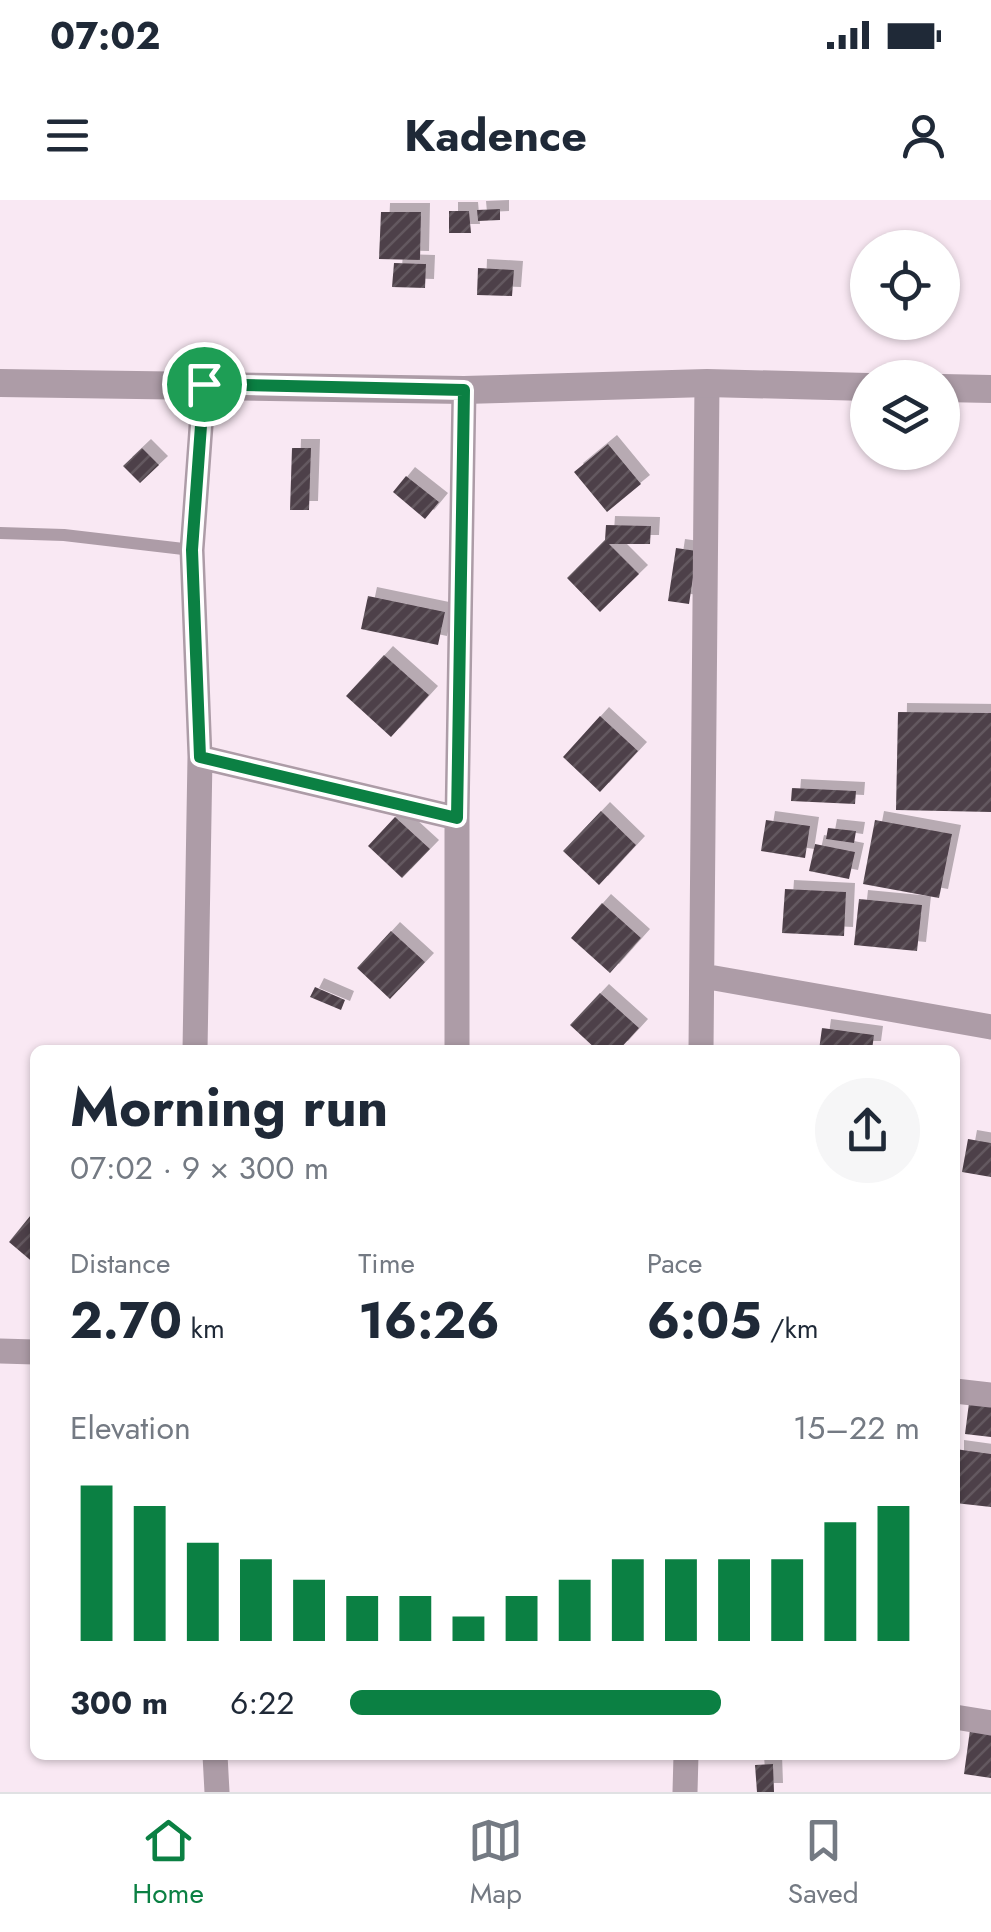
<!DOCTYPE html>
<meta charset="utf-8">
<style>
body{margin:0;font-family:Jost,sans-serif;background:#f6f6f7;color:#1f2937;height:100vh;display:flex;flex-direction:column;font-size:38px;white-space:nowrap}
*{box-sizing:border-box;margin:0}
p{font-size:32px;color:#747a83}
.icon{flex:none;width:55px;height:55px;fill:none;stroke:currentColor;stroke-width:2;stroke-linecap:round;stroke-linejoin:round}
.map{position:relative;flex:1;overflow:hidden}
.side{position:absolute;left:30px;top:845px;width:930px;height:715px;display:flex;flex-direction:column;background:#fff;border-radius:15px;box-shadow:0 2px 8px #0004}
.side>*{flex:none}
.tools{position:absolute;left:850px;top:30px;display:grid;gap:20px}
.tools a{display:grid;place-items:center;width:110px;height:110px;border-radius:50%;background:#fff;box-shadow:0 2px 8px #0004;font-size:50px}
.pin{position:absolute;display:grid;place-items:center;width:85px;height:85px;color:#fff;margin:-42px;border:5px solid #fff;border-radius:50%;box-shadow:0 2px 10px #0007}
.round{display:grid;place-items:center;flex:none;width:105px;height:105px;border-radius:52px;background:#f6f6f7}
.overview{display:flex;align-items:center;justify-content:space-between;height:170px;padding:0 40px}
h1{font-size:55px;font-weight:700;line-height:75px}
.metrics{display:grid;grid-template-columns:repeat(3,1fr);gap:15px;height:170px;padding:10px 40px}
.metrics div{display:grid;align-content:center}
.metrics b{font-size:50px;font-weight:700}
.metrics small{font-size:28px;font-weight:400}
.metrics p{font-size:28px}
.chart{height:280px;padding:20px 40px}
.chart p{display:flex;justify-content:space-between}
.chart svg{width:100%;height:180px;margin-top:10px;stroke:#0b8043;stroke-width:6}
ul{padding:0 40px;list-style:none;font-size:32px}
li{display:grid;grid-template-columns:160px 120px 1fr;align-items:center;height:75px}
li i{height:25px;border-radius:12px;background:#0b8043}
.status{display:flex;justify-content:space-between;align-items:center;height:70px;padding:0 50px;background:#fff;direction:ltr}
.status svg{height:28px;fill:currentColor}
header{display:flex;justify-content:space-between;align-items:center;height:130px;padding:0 40px;background:#fff;font-size:45px;font-weight:700}
.menu{display:flex;justify-content:space-around;align-items:center;height:140px;border-top:2px solid #e0e1e3;background:#fff;font-size:28px;color:#747a83}
.menu a{display:grid;justify-items:center;gap:5px}
.menu .on{color:#0b8043}
.map>svg:first-child{display:block}
.building{fill:url(#building-hatch);filter:url(#shadow)}
.lines{fill:none;stroke-linecap:round;stroke-linejoin:round}
.service{stroke:#ad9ca7;stroke-width:12}
.minor{stroke:#ad9ca7;stroke-width:25}
.tertiary{stroke:#ad9ca7;stroke-width:28}
.route-casing{stroke:#fff;stroke-width:20}
.route{stroke:#0b8043;stroke-width:12}
</style>
<div class="status"><b>07:02</b><svg viewBox="0 0 49 12"><path d="M0 12V9h3v3zM5 12V6h3v6zM10 12V3h3v9zM15 12V0h3v12zM26 1h20v11H26zM47 4h2v5h-2z"/></svg></div>
<header><svg class="icon" aria-label="menu" viewBox="0 0 24 24"><path d="M4 6h16M4 12h16M4 18h16"/></svg>Kadence<svg class="icon" aria-label="person" viewBox="0 0 24 24"><circle cx="12" cy="8" r="4"/><path d="M4 21q1-7 8-7t8 7"/></svg></header>
<div class="map">
<svg width="991" height="1592" viewBox="0 0 991 1592">
<defs>
<pattern id="building-hatch" width="6" height="6" patternUnits="userSpaceOnUse" patternTransform="scale(2.5)"><rect width="6" height="6" fill="#4e4149"/><path d="M-1 1l2-2M0 6l6-6M5 7l2-2" fill="none" stroke="#645960"/></pattern>
<filter id="shadow"><feDropShadow dx="9" dy="-9" stdDeviation="0" flood-color="#0004"/></filter>
</defs>
<rect width="100%" height="100%" fill="#f9e8f3"/>
<path class="building" d="M 500,9 L 500,20 L 478,21 L 477,10 Z
M 449,11 L 469,11 L 471,33 L 449,33 Z
M 381,12 L 421,12 L 420,60 L 379,59 Z
M 394,63 L 426,64 L 425,88 L 392,87 Z
M 478,68 L 514,70 L 512,96 L 477,95 Z
M 608,244 L 641,284 L 607,312 L 574,272 Z
M 142,248 L 159,265 L 140,283 L 123,266 Z
M 292,248 L 311,248 L 309,310 L 290,310 Z
M 406,276 L 439,302 L 425,319 L 393,292 Z
M 606,325 L 651,326 L 650,344 L 609,344 L 639,374 L 600,412 L 567,378 L 605,340 Z
M 676,348 L 697,351 L 689,404 L 668,401 Z
M 368,396 L 445,412 L 438,445 L 361,429 Z
M 384,455 L 429,495 L 391,537 L 346,496 Z
M 898,512 L 991,513 L 991,612 L 896,610 Z
M 600,516 L 638,551 L 600,592 L 563,557 Z
M 792,588 L 856,591 L 855,604 L 791,601 Z
M 601,611 L 636,645 L 599,685 L 563,651 Z
M 395,617 L 430,649 L 402,678 L 368,646 Z
M 766,620 L 810,626 L 805,658 L 761,651 Z
M 875,620 L 952,634 L 939,698 L 863,684 Z
M 828,628 L 856,631 L 854,643 L 826,639 Z
M 815,644 L 855,652 L 849,679 L 809,671 Z
M 785,689 L 846,692 L 844,736 L 782,733 Z
M 859,699 L 922,705 L 917,751 L 854,745 Z
M 602,703 L 641,738 L 610,773 L 571,738 Z
M 391,731 L 425,762 L 390,799 L 357,768 Z
M 315,787 L 345,800 L 341,810 L 310,797 Z
M 600,793 L 639,828 L 619,850 L 597,850 L 570,825 Z
M 822,828 L 874,835 L 872,850 L 819,850 Z
M 968,939 L 991,943 L 991,977 L 962,972 Z
M 35,1010 L 35,1064 L 9,1042 Z
M 970,1195 L 991,1198 L 991,1237 L 965,1234 Z
M 955,1249 L 991,1254 L 991,1307 L 955,1303 Z
M 970,1530 L 991,1532 L 991,1578 L 964,1574 Z
M 773,1564 L 774,1592 L 757,1592 L 755,1565 Z"/>
<g class="lines">
<path class="service" d="M 0,333 L 64,335 L 192,350"/>
<path class="minor" d="M 200,557 L 457,618
M 703,776 L 991,827
M 195,850 L 200,557 L 192,350 L 204,185
M 457,850 L 457,618 L 464,190
M 701,850 L 707,183
M 0,1151 L 35,1152
M 955,1191 L 991,1195
M 955,1517 L 991,1523
M 215,1555 L 217,1592
M 685,1592 L 686,1555"/>
<path class="tertiary" d="M 0,183 L 464,190 L 707,183 L 868,187
M 942,188 L 991,189"/>
</g>
<g class="lines">
<g class="route-casing">
<path id="route" d="M 204,184 L 464,190 L 457,618 L 200,557 L 192,350 Z"/>
</g>
<use href="#route" class="route"/>
</g>
</svg>
<div class="tools">
<a><svg class="icon" aria-label="locate" viewBox="0 0 24 24"><circle cx="12" cy="12" r="6"/><path d="M12 2v4M12 18v4M2 12h4M18 12h4"/></svg></a>
<a><svg class="icon" aria-label="layers" viewBox="0 0 24 24"><path d="M12 4l9 5-9 5-9-5zM3 14l9 5 9-5"/></svg></a>
</div>
<div class="pin" style="left:204px;top:184px;background:#1e9e55"><svg class="icon" aria-label="arrive" viewBox="0 0 24 24"><path d="M6 21V4h12l-3 4 3 4H6"/></svg></div>
<section class="side">
<div class="overview"><div><h1>Morning run</h1><p>07:02 · 9 × 300 m</p></div><a class="round"><svg class="icon" aria-label="share" viewBox="0 0 24 24"><path d="M12 15V3M7 8l5-5 5 5M5 13v7h14v-7"/></svg></a></div>
<div class="metrics">
<div><p>Distance</p><b>2.70<small> km</small></b></div>
<div><p>Time</p><b>16:26</b></div>
<div><p>Pace</p><b>6:05<small> /km</small></b></div>
</div>
<div class="chart"><p><span>Elevation</span>15–22 m</p>
<svg viewBox="0 0 160 44" preserveAspectRatio="none"><path d="M5 44V6M15 44V11M25 44V20M35 44V24M45 44V29M55 44V33M65 44V33M75 44V38M85 44V33M95 44V29M105 44V24M115 44V24M125 44V24M135 44V24M145 44V15M155 44V11"/></svg>
</div>
<ul>
<li><b>300 m</b>6:22<i style="width:65%"></i></li>
</ul>
</section>
</div>
<nav class="menu">
<a class="on"><svg class="icon" aria-label="home" viewBox="0 0 24 24"><path d="M3 11l9-7 9 7M6 9v11h12V9"/></svg>Home</a>
<a><svg class="icon" aria-label="map" viewBox="0 0 24 24"><path d="M3 6l6-2 6 2 6-2v14l-6 2-6-2-6 2zM9 4v14M15 6v14"/></svg>Map</a>
<a><svg class="icon" aria-label="saved" viewBox="0 0 24 24"><path d="M7 4h10v16l-5-4-5 4z"/></svg>Saved</a>
</nav>
